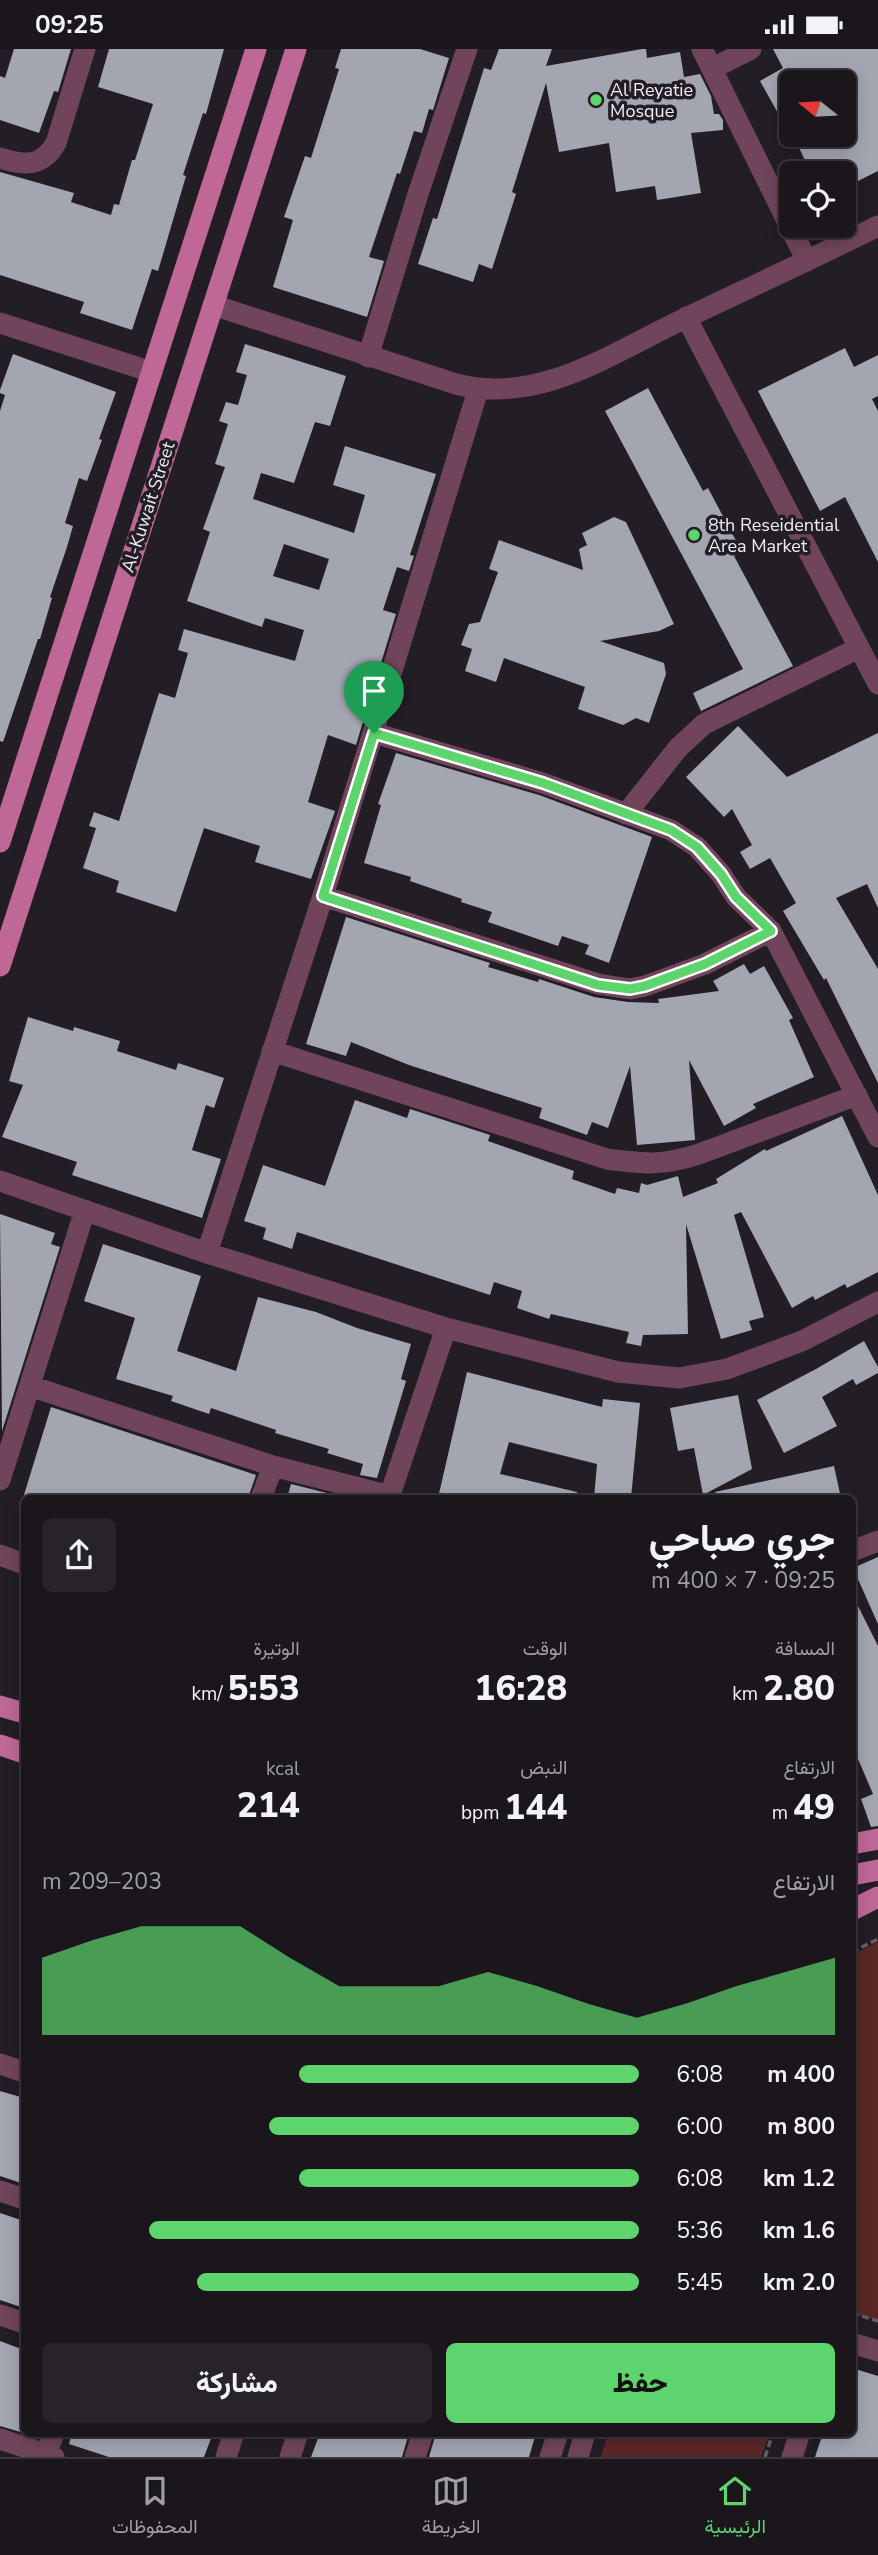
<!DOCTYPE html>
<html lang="ar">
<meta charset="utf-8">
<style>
body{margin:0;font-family:"Nunito Sans",Vazirmatn,sans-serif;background:#272329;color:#f1f3f6;direction:rtl;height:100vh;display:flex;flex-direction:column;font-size:26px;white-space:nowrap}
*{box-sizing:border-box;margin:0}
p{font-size:23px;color:#9f9fa3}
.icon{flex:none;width:38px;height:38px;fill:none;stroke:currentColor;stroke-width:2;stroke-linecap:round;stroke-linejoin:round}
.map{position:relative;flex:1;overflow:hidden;direction:ltr}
.drawer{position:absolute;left:21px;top:1446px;width:835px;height:942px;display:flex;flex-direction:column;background:#1a161c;border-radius:10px;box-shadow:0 4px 18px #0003,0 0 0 2px #38353b;direction:rtl}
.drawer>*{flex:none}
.needle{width:46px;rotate:288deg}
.tools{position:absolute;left:779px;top:21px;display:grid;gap:14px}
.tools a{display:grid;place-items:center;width:77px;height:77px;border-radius:10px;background:#1a161c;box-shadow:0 4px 18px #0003,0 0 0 2px #38353b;font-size:35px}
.pin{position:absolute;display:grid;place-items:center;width:60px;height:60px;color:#fff;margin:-72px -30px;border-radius:50% 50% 50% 0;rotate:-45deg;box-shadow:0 0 7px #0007}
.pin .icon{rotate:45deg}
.round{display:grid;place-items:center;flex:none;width:74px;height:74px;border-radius:10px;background:#272329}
.headline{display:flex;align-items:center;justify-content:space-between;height:119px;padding:0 21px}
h1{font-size:38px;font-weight:800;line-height:52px}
.figures{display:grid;grid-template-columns:repeat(3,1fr);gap:10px;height:119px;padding:7px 21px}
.figures div{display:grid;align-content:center}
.figures b{font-size:35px;font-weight:800}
.figures small{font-size:19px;font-weight:400}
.figures p{font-size:19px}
.chart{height:196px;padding:14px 21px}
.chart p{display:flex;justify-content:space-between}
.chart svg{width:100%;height:126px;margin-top:7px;fill:#5ed56c;opacity:.7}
.action{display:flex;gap:14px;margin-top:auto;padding:14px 21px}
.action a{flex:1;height:80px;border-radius:10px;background:#5ed56c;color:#111;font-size:28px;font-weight:800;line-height:80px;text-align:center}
.action a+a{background:#272329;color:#f1f3f6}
ul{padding:0 21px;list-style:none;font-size:23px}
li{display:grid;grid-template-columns:112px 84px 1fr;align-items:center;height:52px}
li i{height:18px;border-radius:9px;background:#5ed56c}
.status{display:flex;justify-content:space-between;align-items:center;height:49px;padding:0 35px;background:#1a161c;direction:ltr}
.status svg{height:19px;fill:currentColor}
.menu{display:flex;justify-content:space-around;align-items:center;height:98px;border-top:2px solid #38353b;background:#1a161c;font-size:19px;color:#9f9fa3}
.menu a{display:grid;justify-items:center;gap:4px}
.menu .selected{color:#5ed56c}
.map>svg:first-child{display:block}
.green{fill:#5a2727}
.building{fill:#a3a5b1;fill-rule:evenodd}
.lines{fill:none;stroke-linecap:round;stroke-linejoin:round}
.path{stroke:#635e66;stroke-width:3.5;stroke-dasharray:7 3.5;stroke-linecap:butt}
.minor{stroke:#70455b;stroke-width:21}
.major{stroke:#bf6896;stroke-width:21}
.route-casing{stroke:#fff;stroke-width:14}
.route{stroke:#5ed56c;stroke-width:9}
.poi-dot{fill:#5ed56c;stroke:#231d26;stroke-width:2.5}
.labels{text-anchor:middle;stroke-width:7;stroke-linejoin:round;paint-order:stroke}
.poi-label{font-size:18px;fill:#f1edf3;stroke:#231d26;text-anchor:start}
.street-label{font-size:18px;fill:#f1edf3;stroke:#231d26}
</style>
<div class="status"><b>09:25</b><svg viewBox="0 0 49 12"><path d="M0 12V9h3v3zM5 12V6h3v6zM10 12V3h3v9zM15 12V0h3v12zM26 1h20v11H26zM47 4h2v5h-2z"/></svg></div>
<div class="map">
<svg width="878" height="2408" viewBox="0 0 878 2408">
<rect width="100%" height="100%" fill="#231d26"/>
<path class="green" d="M 878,1893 L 878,2272 L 852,2264 L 852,1906 Z
M 608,2384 L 770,2384 L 761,2408 L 601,2408 Z"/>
<path class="building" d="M 14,0 L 71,0 L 58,43 L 54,42 L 39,84 L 0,71 L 0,27 L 5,29 Z
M 109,0 L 224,0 L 206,65 L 203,64 L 183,126 L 186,127 L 158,222 L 152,220 L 132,281 L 80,264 L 84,253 L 0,226 L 0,123 L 74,144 L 71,153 L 111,166 L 114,155 L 119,156 L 132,111 L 135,111 L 153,55 L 98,38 Z
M 341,0 L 420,0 L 449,9 L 433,61 L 429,60 L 422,84 L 414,82 L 400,125 L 397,124 L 369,208 L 384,212 L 367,268 L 273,238 L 293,171 L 284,168 L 305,107 L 311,109 L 339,20 L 335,19 Z
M 499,0 L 552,0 L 546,17 L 642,0 L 646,0 L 647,9 L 680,3 L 684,28 L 700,25 L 711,47 L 714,65 L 719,65 L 723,71 L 723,81 L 691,84 L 701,144 L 657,151 L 655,137 L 616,143 L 609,94 L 559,103 L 546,34 L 512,143 L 516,145 L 492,220 L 479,215 L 473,233 L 418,215 L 433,169 L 437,170 L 484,19 L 491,21 Z
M 773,0 L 878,0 L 878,122 L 844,139 L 844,124 L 811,124 L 793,86 L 844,86 L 844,33 L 791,33 L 791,60 L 779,66 L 760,32 L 783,19 Z
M 245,295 L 346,327 L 330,377 L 315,373 L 294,434 L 261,424 L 253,450 L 354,484 L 365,446 L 333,436 L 345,397 L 436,425 L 410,506 L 414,507 L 409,522 L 397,518 L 383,561 L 396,565 L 377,627 L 361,622 L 351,650 L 368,656 L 356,696 L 328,686 L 308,753 L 335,762 L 311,830 L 255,813 L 260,797 L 204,779 L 176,863 L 116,843 L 119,832 L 83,819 L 96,779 L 89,777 L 94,763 L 119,772 L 159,644 L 175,649 L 188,604 L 178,601 L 184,580 L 295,612 L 304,581 L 265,569 L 262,578 L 187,552 L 210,483 L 203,480 L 225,418 L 215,415 L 228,375 L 219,372 L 226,353 L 238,356 L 247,326 L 236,323 ZM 284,495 L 329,510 L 319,541 L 273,527 Z
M 845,299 L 854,318 L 878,306 L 878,347 L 872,350 L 878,362 L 878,513 L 845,448 L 820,462 L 758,342 Z
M 13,305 L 116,343 L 99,390 L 102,391 L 87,432 L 79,429 L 65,474 L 73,477 L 67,498 L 50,548 L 52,549 L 40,590 L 38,590 L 3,693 L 0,692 L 0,362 L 5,346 L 0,344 L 0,341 Z
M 648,339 L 703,442 L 708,439 L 742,503 L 734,507 L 793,617 L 701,662 L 693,644 L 743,620 L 605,362 Z
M 614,468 L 626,473 L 674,575 L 659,582 L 600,592 L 664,614 L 666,625 L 649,674 L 636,669 L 623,676 L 578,660 L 585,638 L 504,609 L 496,633 L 465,622 L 472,600 L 461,596 L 469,575 L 480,573 L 498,523 L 489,520 L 499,491 L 583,521 L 579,500 L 587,496 L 582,484 Z
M 738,677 L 787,728 L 878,684 L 878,859 L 867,835 L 836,849 L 878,920 L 878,1034 L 826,929 L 824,931 L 783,862 L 796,854 L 770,809 L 750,820 L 740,803 L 752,796 L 732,760 L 724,768 L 686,728 Z
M 396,704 L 539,746 L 652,788 L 609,914 L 585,905 L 589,896 L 562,887 L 558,897 L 488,873 L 492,863 L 461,853 L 462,850 L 410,832 L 411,828 L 364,814 L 381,756 L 378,755 Z
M 346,868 L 490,914 L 488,918 L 538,933 L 539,930 L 594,948 L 628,953 L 659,954 L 658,950 L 719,942 L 713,932 L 744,915 L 750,925 L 764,917 L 793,969 L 789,971 L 814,1028 L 753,1055 L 756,1059 L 724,1077 L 689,1011 L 695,1091 L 637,1096 L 630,1017 L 608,1079 L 592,1073 L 587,1086 L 539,1069 L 542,1059 L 409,1016 L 351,993 L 346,1007 L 306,995 Z
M 28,968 L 73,982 L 74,978 L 120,992 L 117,1002 L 176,1021 L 178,1014 L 224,1029 L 214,1059 L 206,1056 L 192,1101 L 221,1110 L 202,1169 L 72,1126 L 77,1113 L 2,1088 L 23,1036 L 9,1032 Z
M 355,1051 L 407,1069 L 410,1060 L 490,1086 L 488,1092 L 574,1122 L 572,1130 L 615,1145 L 617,1139 L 639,1144 L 641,1134 L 647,1136 L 678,1127 L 683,1148 L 718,1134 L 716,1130 L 765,1100 L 766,1102 L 842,1067 L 878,1146 L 878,1223 L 847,1239 L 845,1235 L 815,1251 L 813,1247 L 792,1259 L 741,1163 L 734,1166 L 764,1268 L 749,1272 L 752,1281 L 721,1290 L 686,1175 L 688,1285 L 643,1286 L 641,1297 L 626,1294 L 629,1283 L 551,1265 L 549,1270 L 517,1259 L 522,1242 L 494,1233 L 490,1246 L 297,1183 L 292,1200 L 263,1190 L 266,1179 L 244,1172 L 263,1116 L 325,1137 Z
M 0,1165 L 55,1184 L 51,1195 L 60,1198 L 2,1382 Z
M 103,1195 L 201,1227 L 177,1302 L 236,1322 L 258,1248 L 316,1263 L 357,1279 L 411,1295 L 401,1330 L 406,1332 L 377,1429 L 360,1426 L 363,1415 L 327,1404 L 329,1400 L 275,1384 L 276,1381 L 211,1359 L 209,1365 L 171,1352 L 173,1347 L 116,1330 L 135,1269 L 84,1252 Z
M 864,1292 L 878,1318 L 878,1324 L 856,1336 L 853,1330 L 822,1348 L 837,1377 L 784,1404 L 757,1351 L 816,1320 Z
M 467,1323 L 602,1358 L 603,1350 L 640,1354 L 631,1449 L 594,1449 L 597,1415 L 509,1393 L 500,1425 L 577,1443 L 577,1449 L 438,1449 Z
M 738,1346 L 752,1420 L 703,1446 L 694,1399 L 678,1402 L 670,1359 Z
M 51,1358 L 256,1426 L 248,1449 L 23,1449 Z
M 834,1417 L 841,1449 L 821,1449 L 821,1446 L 806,1449 L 716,1449 L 715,1443 Z
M 291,1435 L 339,1447 L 339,1449 L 287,1449 Z
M 878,1508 L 878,1575 L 853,1519 Z
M 852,1545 L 878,1597 L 878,1777 L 871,1778 L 861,1750 L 873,1745 L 852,1696 Z
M 0,2042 L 24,2049 L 24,2135 L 0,2127 Z
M 0,2164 L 24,2172 L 24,2248 L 21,2258 L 0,2251 Z
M 0,2292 L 24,2301 L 24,2384 L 0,2377 Z
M 852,2319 L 878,2327 L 878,2408 L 815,2408 L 823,2384 L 852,2384 Z
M 72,2384 L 213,2384 L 204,2408 L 109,2408 L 69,2395 Z
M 320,2384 L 409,2384 L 402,2408 L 311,2408 Z
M 436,2384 L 536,2384 L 529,2408 L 429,2408 Z"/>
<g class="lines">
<path class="path" d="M 852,1903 L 878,1890
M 852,2264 L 878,2272
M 765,2408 L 773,2384"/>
<path class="minor" d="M 702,0 L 807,212
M 713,19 L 751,0
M 0,109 C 25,117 42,118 56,94 L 85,0
M 213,256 L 456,335 C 542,357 616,301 690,267 C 753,237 816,208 878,177
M 686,268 L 878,635
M 0,274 L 152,323
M 368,308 L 418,145 L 467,0
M 374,684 L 543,734 L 671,781 L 697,798 L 721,825 L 736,848 L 771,882 L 878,1088
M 626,765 L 678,699 L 704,675 L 859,599
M 323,847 L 598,935 L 630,940 L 645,937 L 705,915 L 771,882
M 272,1002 L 607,1110 C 644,1115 662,1117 699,1105 L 857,1046
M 0,1132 L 207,1204 L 446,1279 L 618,1323 L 679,1329 L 727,1320 L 802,1292 L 878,1253
M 207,1204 L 323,847 L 478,341
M 30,1337 L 273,1417 L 261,1449
M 273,1417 L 390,1447
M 0,1431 L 85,1161
M 389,1449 L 446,1279
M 852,1502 L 878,1492
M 0,1506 L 24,1515
M 0,2015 L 24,2023
M 0,2142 L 24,2150
M 0,2266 L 24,2274
M 852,2294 L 878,2302
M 0,2390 L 54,2408
M 46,2405 L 54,2384
M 226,2408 L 234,2384
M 290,2408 L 298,2384
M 415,2408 L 423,2384
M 550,2408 L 558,2384
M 578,2408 L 585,2384
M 792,2408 L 800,2384"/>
<path class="major" d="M 0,793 L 256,0
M 0,917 L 296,0
M 0,1657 L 24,1664
M 0,1696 L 24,1704
M 852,1795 L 878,1790
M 852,1826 L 878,1821
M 852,1861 L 878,1848"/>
</g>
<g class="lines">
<g class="route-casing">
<path id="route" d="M 374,684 L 543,734 L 671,781 L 697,798 L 721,825 L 736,848 L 771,882 L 705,915 L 645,937 L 630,940 L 598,936 L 323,847 Z"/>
</g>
<use href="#route" class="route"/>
</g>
<g class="poi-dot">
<circle cx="596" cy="51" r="7"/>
<circle cx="694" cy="486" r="7"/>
</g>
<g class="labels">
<g class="poi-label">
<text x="610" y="47">Al Reyatie<tspan x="610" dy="21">Mosque</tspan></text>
<text x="708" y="482">8th Reseidential<tspan x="708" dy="21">Area Market</tspan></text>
</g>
<g class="street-label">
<text transform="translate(148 458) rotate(-72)" y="6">Al-Kuwait Street</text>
</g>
</g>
</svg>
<div class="tools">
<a><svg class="needle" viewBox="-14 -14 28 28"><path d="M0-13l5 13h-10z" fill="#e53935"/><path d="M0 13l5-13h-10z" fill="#9f9fa3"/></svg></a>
<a><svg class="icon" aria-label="locate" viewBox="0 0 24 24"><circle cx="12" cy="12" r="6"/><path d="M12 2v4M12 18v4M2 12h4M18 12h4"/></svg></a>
</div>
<div class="pin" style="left:374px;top:684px;background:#1e9e55"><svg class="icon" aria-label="arrive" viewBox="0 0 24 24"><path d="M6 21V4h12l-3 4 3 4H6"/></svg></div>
<section class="drawer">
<div class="headline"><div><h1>جري صباحي</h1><p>09:25 · 7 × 400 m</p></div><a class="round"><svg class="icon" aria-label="share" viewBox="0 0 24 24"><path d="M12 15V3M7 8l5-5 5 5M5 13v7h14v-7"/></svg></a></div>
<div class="figures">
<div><p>المسافة</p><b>2.80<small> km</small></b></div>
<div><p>الوقت</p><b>16:28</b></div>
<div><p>الوتيرة</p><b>5:53<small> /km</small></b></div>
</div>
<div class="figures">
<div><p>الارتفاع</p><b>49<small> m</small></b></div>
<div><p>النبض</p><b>144<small> bpm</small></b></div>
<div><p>kcal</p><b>214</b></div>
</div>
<div class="chart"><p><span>الارتفاع</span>203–209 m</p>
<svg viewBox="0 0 160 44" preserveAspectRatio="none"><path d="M0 44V17L10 11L20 6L30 6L40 6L50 17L60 27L70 27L80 27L90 22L100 27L110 33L120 38L130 33L140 27L150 22L160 17V44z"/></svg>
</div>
<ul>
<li><b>400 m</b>6:08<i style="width:57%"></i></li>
<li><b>800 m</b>6:00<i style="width:62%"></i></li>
<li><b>1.2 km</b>6:08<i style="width:57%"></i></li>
<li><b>1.6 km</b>5:36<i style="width:82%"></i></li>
<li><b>2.0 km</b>5:45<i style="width:74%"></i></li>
</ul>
<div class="action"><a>حفظ</a><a>مشاركة</a></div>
</section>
</div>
<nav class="menu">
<a class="selected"><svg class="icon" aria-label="home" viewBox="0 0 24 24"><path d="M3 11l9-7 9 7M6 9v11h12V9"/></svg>الرئيسية</a>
<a><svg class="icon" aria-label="map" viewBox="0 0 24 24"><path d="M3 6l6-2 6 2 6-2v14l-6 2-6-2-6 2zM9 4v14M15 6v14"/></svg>الخريطة</a>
<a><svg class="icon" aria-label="saved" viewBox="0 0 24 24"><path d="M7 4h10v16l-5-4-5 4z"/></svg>المحفوظات</a>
</nav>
